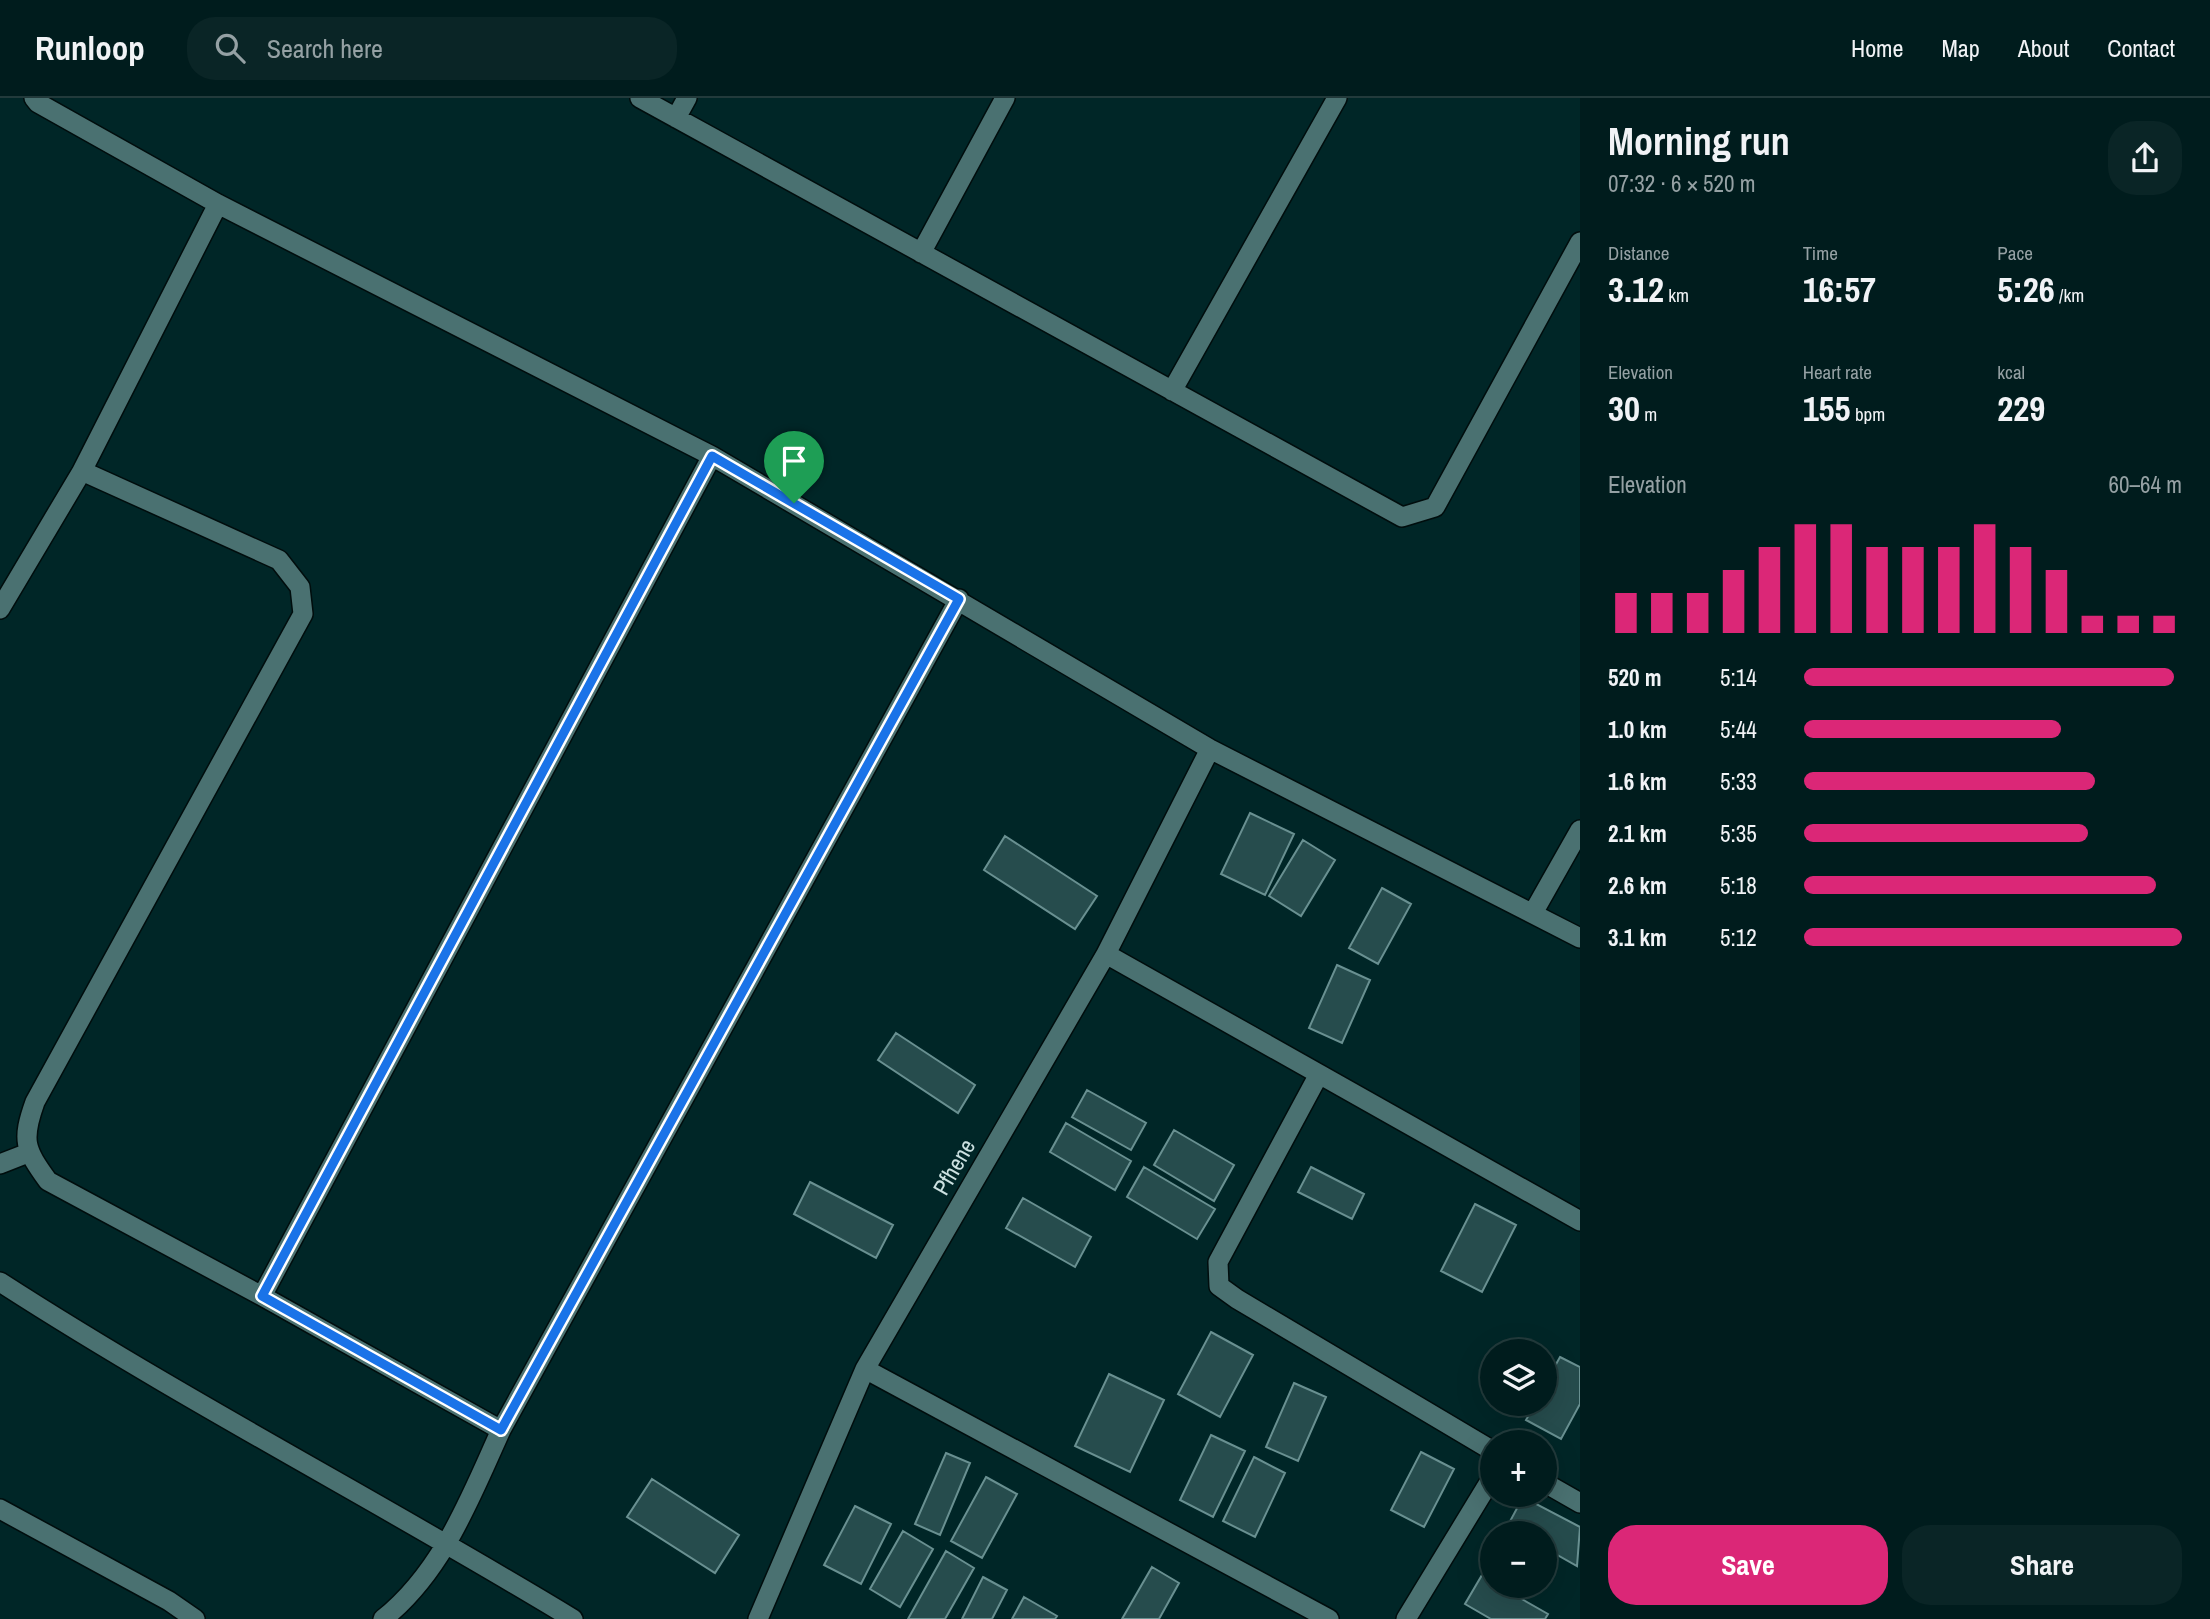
<!DOCTYPE html>
<meta charset="utf-8">
<style>
body{margin:0;font-family:"Archivo Narrow",sans-serif;background:#0a2526;color:#f1f3f6;height:100vh;display:flex;flex-direction:column;font-size:26px;white-space:nowrap}
*{box-sizing:border-box;margin:0}
p{font-size:23px;color:#95a1a4}
.icon{flex:none;width:38px;height:38px;fill:none;stroke:currentColor;stroke-width:2;stroke-linecap:round;stroke-linejoin:round}
.map{position:relative;flex:1;overflow:hidden}
.drawer{display:flex;flex-direction:column;background:#001c1d;width:630px}
.drawer>*{flex:none}
.fabs{position:absolute;left:1480px;top:1241px;display:grid;gap:14px}
.fabs a{display:grid;place-items:center;width:77px;height:77px;border-radius:50%;background:#001c1d;box-shadow:0 7px 28px #0002,0 0 0 2px #223a3b;font-size:35px}
.pin{position:absolute;display:grid;place-items:center;width:60px;height:60px;color:#fff;margin:-72px -30px;border-radius:50% 50% 50% 0;rotate:-45deg;box-shadow:0 0 7px #0007}
.pin .icon{rotate:45deg}
.round{display:grid;place-items:center;flex:none;width:74px;height:74px;border-radius:28px;background:#0a2526}
.overview{display:flex;align-items:center;justify-content:space-between;height:119px;padding:0 28px}
h1{font-size:38px;font-weight:700;line-height:52px}
.stats{display:grid;grid-template-columns:repeat(3,1fr);gap:10px;height:119px;padding:7px 28px}
.stats div{display:grid;align-content:center}
.stats b{font-size:35px;font-weight:700}
.stats small{font-size:19px;font-weight:400}
.stats p{font-size:19px}
.chart{height:196px;padding:14px 28px}
.chart p{display:flex;justify-content:space-between}
.chart svg{width:100%;height:126px;margin-top:7px;stroke:#db2777;stroke-width:6}
.action{display:flex;gap:14px;margin-top:auto;padding:14px 28px}
.action a{flex:1;height:80px;border-radius:28px;background:#db2777;color:#fff;font-size:28px;font-weight:700;line-height:80px;text-align:center}
.action a+a{background:#0a2526;color:#f1f3f6}
ul{padding:0 28px;list-style:none;font-size:23px}
li{display:grid;grid-template-columns:112px 84px 1fr;align-items:center;height:52px}
li i{height:18px;border-radius:9px;background:#db2777}
header{display:flex;align-items:center;gap:42px;box-sizing:border-box;height:98px;padding:0 35px;background:#001c1d;border-bottom:2px solid #223a3b}
header strong{font-size:33px}
nav{display:flex;gap:38px;margin-inline-start:auto;font-size:24px}
.search{width:490px;height:63px;background:#0a2526;display:flex;align-items:center;gap:18px;box-sizing:border-box;padding:0 24px;border-radius:28px;color:#95a1a4;font-size:26px}
main{display:flex;flex:1;min-height:0}
.map>svg:first-child{display:block}
.building{fill:#264c4d;stroke:#699091;stroke-width:2}
.lines{fill:none;stroke-linecap:round;stroke-linejoin:round}
.minor-casing{stroke:#000d0d;stroke-width:22}
.minor{stroke:#4a7171;stroke-width:19}
.route-casing{stroke:#fff;stroke-width:14}
.route{stroke:#1a73e8;stroke-width:9}
.labels{text-anchor:middle;stroke-width:5;stroke-linejoin:round;paint-order:stroke}
.street-label{font-size:23px;fill:#cce1e1;stroke:#002627}
</style>
<header>
<strong>Runloop</strong>
<div class="search"><svg class="icon" aria-label="search" viewBox="0 0 24 24"><circle cx="10" cy="10" r="6"/><path d="M15 15l6 6"/></svg>Search here</div>
<nav><a>Home</a><a>Map</a><a>About</a><a>Contact</a></nav>
</header>
<main>
<div class="map">
<svg width="1580" height="1521" viewBox="0 0 1580 1521">
<rect width="100%" height="100%" fill="#002627"/>
<path class="building" d="M 1250,715 L 1294,736 L 1265,797 L 1221,776 Z
M 1005,738 L 1097,798 L 1075,831 L 984,772 Z
M 1303,742 L 1335,762 L 1301,818 L 1269,798 Z
M 1382,790 L 1411,806 L 1378,866 L 1349,850 Z
M 1337,867 L 1370,882 L 1342,945 L 1309,930 Z
M 896,935 L 975,987 L 958,1015 L 878,962 Z
M 1087,992 L 1146,1025 L 1131,1052 L 1072,1019 Z
M 1066,1025 L 1131,1063 L 1115,1092 L 1050,1054 Z
M 1174,1032 L 1234,1067 L 1214,1103 L 1154,1067 Z
M 1144,1069 L 1215,1111 L 1197,1141 L 1127,1099 Z
M 1311,1069 L 1364,1096 L 1352,1121 L 1298,1094 Z
M 810,1084 L 893,1127 L 876,1160 L 794,1116 Z
M 1023,1100 L 1091,1139 L 1075,1169 L 1006,1130 Z
M 1475,1106 L 1516,1127 L 1482,1194 L 1441,1173 Z
M 1211,1234 L 1253,1257 L 1220,1319 L 1178,1296 Z
M 1560,1259 L 1580,1269 L 1580,1306 L 1561,1341 L 1526,1322 L 1535,1306 L 1545,1306 L 1545,1286 Z
M 1109,1276 L 1164,1302 L 1130,1374 L 1075,1348 Z
M 1294,1285 L 1326,1299 L 1298,1363 L 1266,1349 Z
M 1211,1337 L 1245,1353 L 1213,1419 L 1180,1402 Z
M 1421,1354 L 1454,1371 L 1424,1429 L 1391,1412 Z
M 946,1355 L 970,1365 L 940,1437 L 915,1426 Z
M 1254,1359 L 1285,1375 L 1255,1439 L 1223,1423 Z
M 986,1379 L 1017,1396 L 982,1460 L 951,1443 Z
M 652,1381 L 739,1437 L 715,1475 L 627,1419 Z
M 1523,1399 L 1580,1429 L 1577,1468 L 1545,1450 L 1545,1435 L 1518,1435 L 1507,1429 Z
M 855,1408 L 891,1426 L 861,1486 L 824,1467 Z
M 903,1433 L 933,1451 L 900,1509 L 870,1491 Z
M 946,1453 L 974,1470 L 945,1521 L 908,1521 Z
M 1152,1469 L 1179,1485 L 1159,1521 L 1122,1521 Z
M 1482,1477 L 1493,1484 L 1493,1488 L 1499,1488 L 1548,1516 L 1545,1521 L 1491,1521 L 1465,1506 Z
M 983,1479 L 1007,1492 L 992,1521 L 962,1521 Z
M 1024,1499 L 1057,1518 L 1055,1521 L 1012,1521 Z"/>
<g class="lines">
<g class="minor-casing">
<path id="minor" d="M 34,0 L 38,5 L 218,106 L 712,358 L 1210,651 L 1580,840
M 640,0 L 1402,419 L 1435,409 L 1580,144
M 676,20 L 687,0
M 921,155 L 1005,0
M 1172,293 L 1337,0
M 82,373 L 279,462 L 300,489 L 303,516 L 35,1004 C 21,1043 25,1051 48,1083 L 262,1198 L 501,1332
M 0,511 L 82,373 L 218,106
M 1533,815 L 1580,732
M 1106,856 L 1580,1123
M 1318,978 L 1218,1164 L 1219,1188 L 1237,1201 L 1493,1353
M 0,1066 L 28,1055
M 0,1184 C 186,1304 384,1406 573,1521
M 262,1198 L 712,358
M 865,1271 L 1329,1521
M 1545,1385 L 1580,1405
M 0,1411 L 169,1503 L 195,1521
M 383,1521 C 443,1473 470,1400 501,1332 L 959,501
M 758,1521 L 865,1271 L 1106,856 L 1210,651
M 1406,1521 L 1493,1378"/>
</g>
<use href="#minor" class="minor"/>
</g>
<g class="lines">
<g class="route-casing">
<path id="route" d="M 712,358 L 959,501 L 501,1332 L 262,1198 Z"/>
</g>
<use href="#route" class="route"/>
</g>
<g class="labels">
<g class="street-label">
<text transform="translate(954 1069) rotate(-60)" y="8">Pfhene</text>
</g>
</g>
</svg>
<div class="fabs">
<a><svg class="icon" aria-label="layers" viewBox="0 0 24 24"><path d="M12 4l9 5-9 5-9-5zM3 14l9 5 9-5"/></svg></a>
<a>+</a>
<a>−</a>
</div>
<div class="pin" style="left:794px;top:405px;background:#1e9e55"><svg class="icon" aria-label="arrive" viewBox="0 0 24 24"><path d="M6 21V4h12l-3 4 3 4H6"/></svg></div>
</div>
<section class="drawer">
<div class="overview"><div><h1>Morning run</h1><p>07:32 · 6 × 520 m</p></div><a class="round"><svg class="icon" aria-label="share" viewBox="0 0 24 24"><path d="M12 15V3M7 8l5-5 5 5M5 13v7h14v-7"/></svg></a></div>
<div class="stats">
<div><p>Distance</p><b>3.12<small> km</small></b></div>
<div><p>Time</p><b>16:57</b></div>
<div><p>Pace</p><b>5:26<small> /km</small></b></div>
</div>
<div class="stats">
<div><p>Elevation</p><b>30<small> m</small></b></div>
<div><p>Heart rate</p><b>155<small> bpm</small></b></div>
<div><p>kcal</p><b>229</b></div>
</div>
<div class="chart"><p><span>Elevation</span>60–64 m</p>
<svg viewBox="0 0 160 44" preserveAspectRatio="none"><path d="M5 44V30M15 44V30M25 44V30M35 44V22M45 44V14M55 44V6M65 44V6M75 44V14M85 44V14M95 44V14M105 44V6M115 44V14M125 44V22M135 44V38M145 44V38M155 44V38"/></svg>
</div>
<ul>
<li><b>520 m</b>5:14<i style="width:98%"></i></li>
<li><b>1.0 km</b>5:44<i style="width:68%"></i></li>
<li><b>1.6 km</b>5:33<i style="width:77%"></i></li>
<li><b>2.1 km</b>5:35<i style="width:75%"></i></li>
<li><b>2.6 km</b>5:18<i style="width:93%"></i></li>
<li><b>3.1 km</b>5:12<i style="width:100%"></i></li>
</ul>
<div class="action"><a>Save</a><a>Share</a></div>
</section>
</main>
